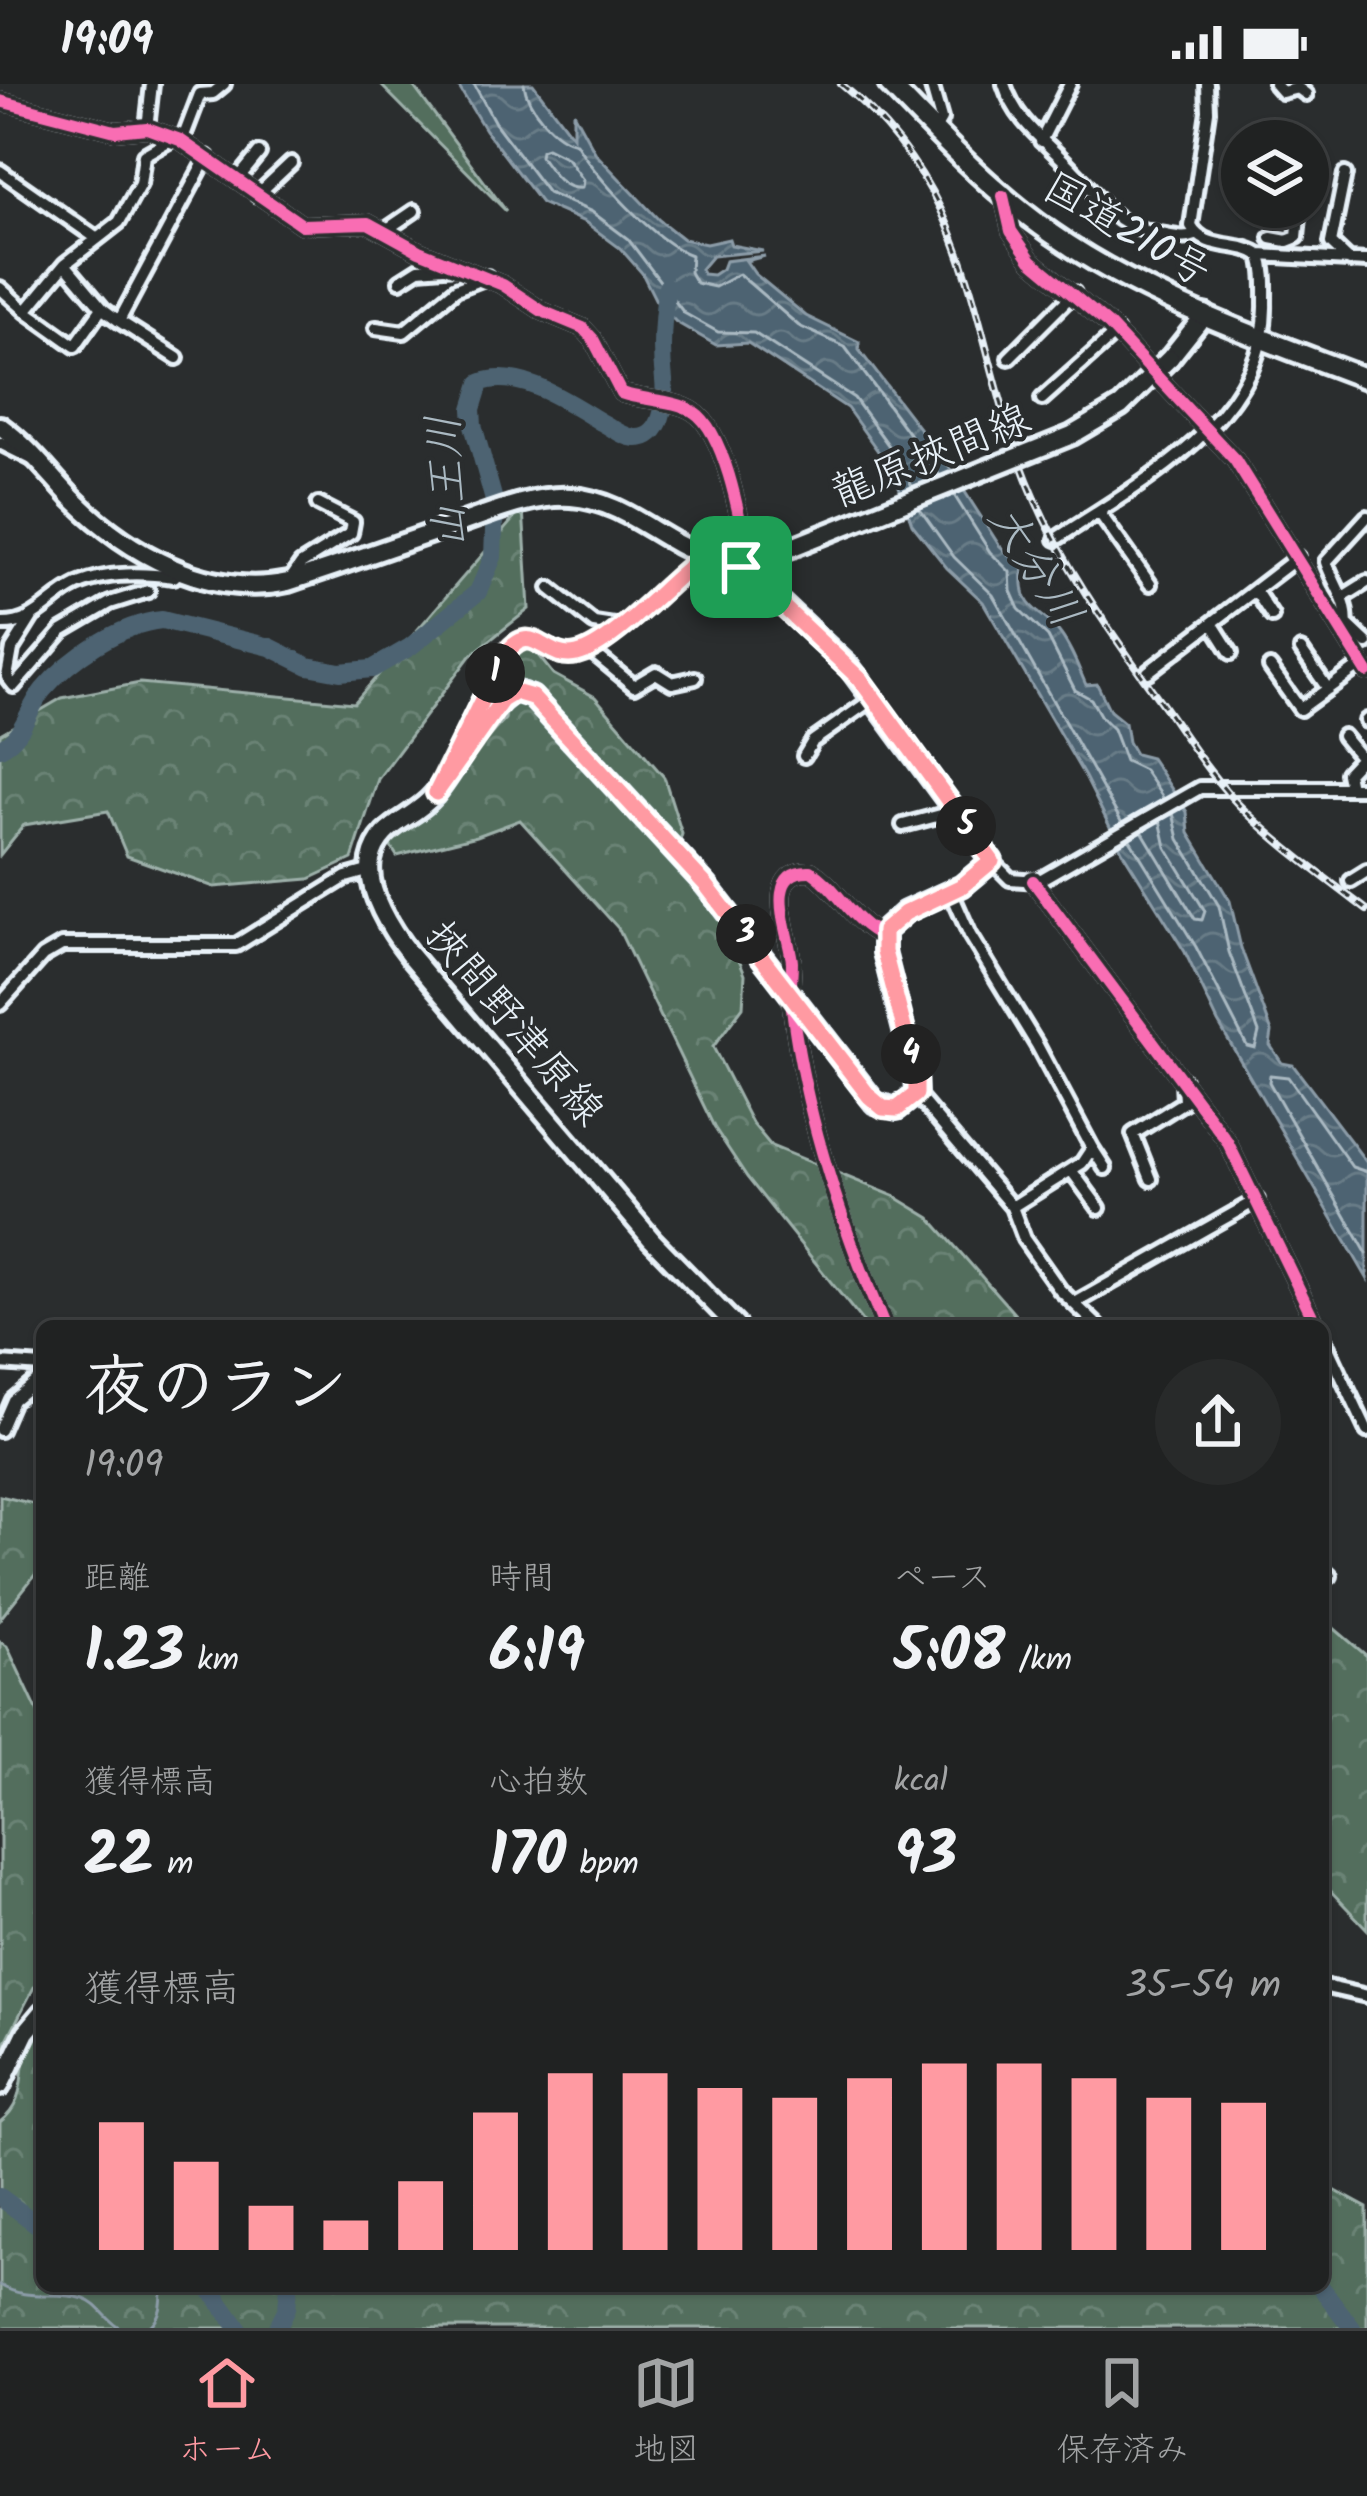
<!DOCTYPE html>
<html lang="ja">
<meta charset="utf-8">
<style>
body{margin:0;font-family:Kalam,"Klee One",sans-serif;background:#282a2a;color:#f1f3f6;height:100vh;display:flex;flex-direction:column;font-size:45px;white-space:nowrap}
*{box-sizing:border-box;margin:0}
p{font-size:39px;color:#a2a4a5}
.icon{flex:none;width:66px;height:66px;fill:none;stroke:currentColor;stroke-width:2;stroke-linecap:round;stroke-linejoin:round}
.map{position:relative;flex:1;overflow:hidden}
.panel{position:absolute;left:36px;top:1236px;width:1293px;height:972px;display:flex;flex-direction:column;background:#202222;border-radius:18px;box-shadow:0 3px 9px #0004,0 0 0 3px #3d3f40}
.panel>*{flex:none}
.controls{position:absolute;left:1221px;top:36px;display:grid;gap:24px}
.controls a{display:grid;place-items:center;width:108px;height:108px;border-radius:50%;background:#202222;box-shadow:0 3px 9px #0004,0 0 0 3px #3d3f40;font-size:60px}
.pin{position:absolute;display:grid;place-items:center;width:102px;height:102px;color:#fff;margin:-51px;border-radius:24px;box-shadow:0 6px 18px #0006}
.km{position:absolute;width:60px;height:60px;margin:-30px;border-radius:50%;background:#222;color:#fff;font-size:33px;line-height:60px;text-align:center}
.round{display:grid;place-items:center;flex:none;width:126px;height:126px;border-radius:63px;background:#282a2a}
.headline{display:flex;align-items:center;justify-content:space-between;height:204px;padding:0 48px}
h1{font-size:66px;font-weight:700;line-height:90px}
.stats{display:grid;grid-template-columns:repeat(3,1fr);gap:18px;height:204px;padding:12px 48px}
.stats div{display:grid;align-content:center}
.stats b{font-size:60px;font-weight:700}
.stats small{font-size:33px;font-weight:400}
.stats p{font-size:33px}
.chart{height:336px;padding:24px 48px}
.chart p{display:flex;justify-content:space-between}
.chart svg{width:100%;height:216px;margin-top:12px;stroke:#ff9aa2;stroke-width:6}
.status{display:flex;justify-content:space-between;align-items:center;height:84px;padding:0 60px;background:#202222;direction:ltr}
.status svg{height:33px;fill:currentColor}
.dock{display:flex;justify-content:space-around;align-items:center;height:168px;border-top:3px solid #3d3f40;background:#202222;font-size:33px;color:#a2a4a5}
.dock a{display:grid;justify-items:center;gap:6px}
.dock .on{color:#ff9aa2}
.map>svg:first-child{display:block}
.forest{fill:url(#forest-crowns);stroke:#9db0aa;stroke-width:3}
.water{fill:url(#water-waves);stroke:#8c9ca8;stroke-width:3}
.lines{fill:none;stroke-linecap:round;stroke-linejoin:round}
.shore{stroke:#aab9c2;stroke-width:3}
.stream{stroke:#8c9ca8;stroke-width:3}
.river{stroke:#4e6472;stroke-width:18}
.minor-casing{stroke:#e8f1f8;stroke-width:20}
.secondary-casing{stroke:#e8f1f8;stroke-width:26}
.trunk-casing{stroke:#e8f1f8;stroke-width:27}
.minor{stroke:#2a2d2e;stroke-width:10}
.secondary{stroke:#2a2d2e;stroke-width:16}
.trunk{stroke:#2a2d2e;stroke-width:18}
.rail-casing{stroke:#e8f1f8;stroke-width:8}
.rail{stroke:#2a2d2e;stroke-width:3;stroke-dasharray:9;stroke-linecap:butt}
.secondary-bridge-casing{stroke:#e8f1f8;stroke-width:26;stroke-linecap:butt}
.secondary-bridge{stroke:#2a2d2e;stroke-width:16}
.cycleway-casing{stroke:#2a2d2e;stroke-width:20}
.cycleway{stroke:#f96db3;stroke-width:12}
.route-casing{stroke:#fff;stroke-width:24}
.route{stroke:#ff9aa2;stroke-width:15}
.labels{text-anchor:middle;stroke-width:9;stroke-linejoin:round;paint-order:stroke}
.street-label{font-size:42px;fill:#e8f1f8;stroke:#2a2d2e}
.water-label{font-size:45px;font-style:italic;fill:#aab9c2;stroke:#2a2d2e}
</style>
<div class="status"><b>19:09</b><svg viewBox="0 0 49 12"><path d="M0 12V9h3v3zM5 12V6h3v6zM10 12V3h3v9zM15 12V0h3v12zM26 1h20v11H26zM47 4h2v5h-2z"/></svg></div>
<div class="map">
<svg width="1367" height="2244" viewBox="0 0 1367 2244">
<defs>
<pattern id="forest-crowns" width="20" height="18" patternUnits="userSpaceOnUse" patternTransform="scale(3)"><rect width="20" height="18" fill="#526e5d"/><path d="M2 6a3 3 0 1 1 6 0M12 15a3 3 0 1 1 6 0" fill="none" stroke="#6b8375"/></pattern>
<pattern id="water-waves" width="16" height="10" patternUnits="userSpaceOnUse" patternTransform="scale(3)"><rect width="16" height="10" fill="#4e6472"/><path d="M0 5q4-4 8 0t8 0" fill="none" stroke="#687b87"/></pattern>
</defs>
<rect width="100%" height="100%" fill="#2a2d2e"/>
<filter id="ink" filterUnits="userSpaceOnUse"><feTurbulence type="fractalNoise" baseFrequency=".00833" numOctaves="2"/><feDisplacementMap in="SourceGraphic" scale="24" xChannelSelector="R" yChannelSelector="G"/><feConvolveMatrix kernelMatrix="1 2 1 2 8 2 1 2 1" color-interpolation-filters="sRGB"/></filter>
<g filter="url(#ink)">
<path class="forest" d="M 380,0 L 412,0 L 506,127 Z
M 523,424 L 529,525 L 470,572 L 378,695 L 352,775 L 309,795 L 214,803 L 127,772 L 108,727 L 24,741 L 0,771 L 0,650 L 62,614 L 140,599 L 354,619 Z
M 517,560 L 529,560 L 553,590 L 595,613 L 664,693 L 682,750 L 673,779 L 727,846 L 745,890 L 743,923 L 713,963 L 752,1039 L 771,1062 L 894,1112 L 930,1134 L 1025,1242 L 866,1242 L 747,1093 L 714,1043 L 618,844 L 520,736 L 477,752 L 397,772 L 384,752 L 450,694 L 505,635 Z
M 0,1412 L 42,1422 L 42,1482 L 0,1535 Z
M 1323,1535 L 1367,1572 L 1367,1845 L 1323,1799 L 1323,1684 L 1327,1675 L 1323,1669 Z
M 0,1558 L 7,1562 L 42,1637 L 42,1899 L 34,1903 L 0,1969 Z
M 42,1934 L 42,2202 L 1323,2202 L 1323,2100 L 1367,2124 L 1367,2244 L 0,2244 L 0,2038 C 27,2018 18,1991 27,1962 C 30,1952 37,1943 42,1934 Z"/>
<path class="water" d="M 457,0 L 533,0 L 573,53 L 573,28 L 596,70 L 659,136 L 683,155 L 706,160 L 729,155 L 731,161 L 763,167 L 712,172 L 701,185 L 703,190 L 713,191 L 722,185 L 725,177 L 765,172 L 746,177 L 755,190 L 806,232 L 859,258 L 859,266 L 949,383 L 999,461 L 1023,484 C 1020,529 1037,521 1059,548 C 1071,563 1078,583 1086,601 L 1097,600 L 1110,627 L 1125,639 L 1128,658 L 1135,670 L 1151,674 L 1187,728 L 1189,749 L 1230,817 L 1241,864 L 1272,948 L 1270,961 L 1282,979 L 1293,981 L 1367,1079 L 1367,1194 L 1218,938 L 1185,868 L 1122,767 L 1085,693 L 983,518 L 947,484 L 912,440 L 895,391 L 847,324 L 748,259 L 716,261 L 676,238 L 656,217 L 642,189 L 620,164 L 585,138 L 541,119 L 485,46 Z"/>
<g class="lines">
<path class="shore" d="M 474,0 L 495,39 L 548,109 L 592,128 L 628,155 L 684,229 L 718,248 L 754,249 L 854,314 L 905,384 L 912,403
M 524,0 C 527,23 554,55 576,59 C 595,92 655,158 691,171 L 690,188 L 696,199 L 715,203 L 739,190 L 799,242 L 845,263 L 940,392
M 547,64 L 567,74 L 583,96 L 582,104 C 562,106 551,88 540,72 L 541,66 Z
M 954,411 L 990,468 L 1010,488 L 1011,507 L 1019,525 L 1048,553 L 1075,606 L 1091,615 L 1101,633 L 1113,645 L 1125,677 L 1144,686 L 1164,715
M 919,424 L 954,473 L 993,511 L 1122,739
M 1142,747 L 1195,835 L 1202,836 L 1205,827 L 1166,763 L 1160,736
M 1129,754 L 1196,863 L 1247,962 L 1255,964 L 1259,948 L 1229,868 L 1219,822 L 1179,755 L 1173,729
M 1367,1088 L 1352,1083 L 1288,993 L 1270,991 L 1269,998 L 1367,1170"/>
<path class="stream" d="M 1069,74 L 1083,89
M 1254,163 L 1274,167
M 1356,171 L 1367,171
M 0,2201 C 27,2218 55,2206 84,2215 C 100,2220 106,2237 121,2244
M 148,2244 C 162,2232 162,2220 162,2202"/>
<path class="river" d="M 0,664 C 24,653 27,626 43,606 C 70,574 120,540 162,536 L 270,563 L 308,582 L 340,588 L 372,585 L 410,563 L 478,508 L 493,473 L 495,420 L 473,341 L 472,325 L 480,299 C 519,283 569,319 601,338 C 611,343 623,353 635,354 C 663,356 666,317 664,296 C 660,264 662,235 667,203
M 0,2113 L 42,2144
M 208,2202 L 238,2244
M 1320,2202 L 1352,2244
M 277,2244 L 287,2224 L 289,2202"/>
<g class="minor-casing">
<path id="minor" d="M 931,0 L 941,35 L 934,47
M 1004,0 C 1017,40 1045,56 1073,86 C 1105,118 1110,142 1160,150 C 1173,152 1184,156 1196,151
M 1275,0 L 1282,8 L 1298,4 L 1306,10
M 0,17 L 115,47 L 147,44 L 180,56 L 302,141 L 368,139 L 419,167 L 503,201 L 542,227 L 583,244 L 593,255 L 621,309 C 643,317 675,315 694,328 C 726,349 741,440 748,477
M 147,44 L 152,0
M 174,54 L 144,71 L 140,100 L 119,138 L 65,180 L 103,225 L 119,237 L 207,73
M 182,57 L 200,10 L 213,9 L 224,0
M 1041,57 L 1070,0
M 0,87 L 96,154
M 1345,90 L 1331,159 L 1350,177
M 237,96 L 259,69
M 257,111 L 291,79
M 1003,112 L 1011,147 L 1031,176 L 1109,241 L 1235,376 L 1367,588
M 386,146 L 414,127
M 1271,154 L 1287,157 L 1297,153 L 1300,123
M 1260,171 L 1367,177
M 65,180 L 26,227 L 75,262 L 102,224
M 400,197 L 419,185 L 456,182
M 0,204 L 26,227
M 119,237 L 177,274
M 376,244 L 404,248 L 456,205 L 487,193
M 1009,274 L 1074,209
M 1042,315 L 1117,248
M 0,359 L 34,376
M 1099,428 L 1150,500
M 1056,455 C 1139,400 1268,334 1265,219 C 1265,203 1266,187 1261,172 C 1240,156 1205,168 1191,142 L 1208,27 L 1207,0
M 290,496 L 301,480 L 351,449 L 353,438 L 318,420
M 550,504 L 594,539 L 620,543
M 1255,506 L 1272,532
M 1343,513 L 1367,498
M 32,533 L 12,565 L 7,593 L 14,602 L 62,547 L 110,519 L 148,507
M 1212,539 L 1231,569
M 0,540 C 35,542 49,514 77,501 C 106,488 143,489 174,493 L 180,487
M 1348,541 L 1367,559
M 1345,550 C 1352,521 1335,504 1326,478 L 1367,433
M 589,565 L 634,602 L 656,589 L 672,599 L 695,594
M 1301,566 L 1328,605
M 1270,583 L 1300,625 L 1362,580
M 1148,588 L 1298,473
M 1366,637 L 1367,636
M 1343,652 L 1361,674 L 1347,689 L 1350,704
M 456,666 C 468,644 505,550 530,556 C 549,560 563,576 583,568 C 624,552 656,509 691,482 L 727,490 L 741,483
M 804,672 L 813,657 L 874,614
M 903,741 L 956,727
M 992,777 L 1010,795 L 1038,797 L 1200,704 L 1367,704
M 1033,797 L 1227,1057 L 1317,1242
M 1351,797 L 1367,787
M 951,808 L 970,851 L 1037,961 L 1092,1064 L 1082,1079 L 1012,1123
M 883,852 C 851,838 839,805 811,787 C 760,785 790,852 792,878 C 792,890 790,903 791,915 C 803,1026 841,1139 884,1242
M 0,920 L 43,872 L 62,861 L 236,861 L 346,793 L 371,786
M 916,1010 L 1012,1123 L 1024,1155 L 1060,1206 L 1098,1242
M 1092,1064 L 1105,1084
M 1071,1086 L 1099,1124
M 1151,1095 L 1133,1050 L 1184,1018 L 1183,996
M 1075,1219 L 1257,1116
M 1323,1253 L 1367,1347
M 0,1279 L 42,1282
M 0,1346 L 13,1316 L 42,1292
M 1323,1486 L 1330,1492
M 1323,1902 L 1367,1912"/>
</g>
<g class="secondary-casing">
<path id="secondary" d="M 1170,274 L 1205,230
M 0,342 C 29,363 48,389 72,414 C 127,469 209,515 288,498 C 344,480 399,460 455,441 C 493,428 531,411 571,413 C 647,418 684,497 770,472
M 736,1242 L 652,1156 L 410,871 C 392,848 365,807 371,776 C 379,739 412,737 434,711 C 459,682 483,624 515,607 L 532,613 L 706,801 L 875,1019 L 897,1025 L 916,1010 L 915,990 L 884,868 L 884,847 L 905,828 L 962,802 L 992,777 L 850,584 L 737,478
M 0,2002 L 26,1948 L 42,1929"/>
</g>
<g class="trunk-casing">
<path id="trunk" d="M 889,0 C 940,53 990,106 1051,149 C 1145,215 1260,254 1367,295"/>
</g>
<use href="#minor" class="minor"/>
<use href="#secondary" class="secondary"/>
<use href="#trunk" class="trunk"/>
<g class="rail-casing">
<path id="rail" d="M 841,0 C 980,113 968,247 1027,396 C 1060,479 1111,549 1163,621 C 1189,658 1214,698 1247,729 C 1284,764 1326,795 1367,826"/>
</g>
<use href="#rail" class="rail"/>
<g class="secondary-bridge-casing">
<path id="secondary-bridge" d="M 770,472 L 1072,351 L 1121,322 L 1170,274"/>
</g>
<use href="#secondary-bridge" class="secondary-bridge"/>
<g class="cycleway-casing">
<path id="cycleway" d="M 0,17 L 115,47 L 147,44 L 180,56 L 302,141 L 368,139 L 419,167 L 503,201 L 542,227 L 583,244 L 593,255 L 621,309 C 643,317 675,315 694,328 C 726,349 741,440 748,477
M 1003,112 L 1011,147 L 1031,176 L 1109,241 L 1235,376 L 1367,588
M 1033,797 L 1227,1057 L 1317,1242
M 883,852 C 851,838 839,805 811,787 C 760,785 790,852 792,878 C 792,890 790,903 791,915 C 803,1026 841,1139 884,1242"/>
</g>
<use href="#cycleway" class="cycleway"/>
</g>
</g>
<g class="lines" filter="url(#ink)">
<g class="route-casing">
<path id="route" d="M 691,482 L 727,490 L 741,483 L 860,595 L 992,777 L 962,802 L 905,829 L 884,847 L 884,868 L 916,990 L 916,1010 L 897,1025 L 883,1024 L 869,1012 L 706,801 L 532,613 L 515,608 L 502,616 L 436,709 L 502,575 C 533,530 542,578 577,570 C 609,563 663,504 691,482 Z"/>
</g>
<use href="#route" class="route"/>
</g>
<g class="labels">
<g class="street-label">
<text transform="translate(1128 144) rotate(30)" y="15">国道210号</text>
<text transform="translate(930 370) rotate(-22)" y="15">龍原挾間線</text>
<text transform="translate(516 938) rotate(50)" y="15">挾間野津原線</text>
</g>
<g class="water-label">
<text transform="translate(445 398) rotate(-93)" y="16">山王川</text>
<text transform="translate(1037 481) rotate(58)" y="16">大分川</text>
</g>
</g>
</svg>
<div class="controls">
<a><svg class="icon" aria-label="layers" viewBox="0 0 24 24"><path d="M12 4l9 5-9 5-9-5zM3 14l9 5 9-5"/></svg></a>
</div>
<div class="pin" style="left:741px;top:483px;background:#1e9e55"><svg class="icon" aria-label="arrive" viewBox="0 0 24 24"><path d="M6 21V4h12l-3 4 3 4H6"/></svg></div>
<b class="km" style="left:495px;top:589px">1</b>
<b class="km" style="left:746px;top:850px">3</b>
<b class="km" style="left:911px;top:970px">4</b>
<b class="km" style="left:966px;top:742px">5</b>
<section class="panel">
<div class="headline"><div><h1>夜のラン</h1><p>19:09</p></div><a class="round"><svg class="icon" aria-label="share" viewBox="0 0 24 24"><path d="M12 15V3M7 8l5-5 5 5M5 13v7h14v-7"/></svg></a></div>
<div class="stats">
<div><p>距離</p><b>1.23<small> km</small></b></div>
<div><p>時間</p><b>6:19</b></div>
<div><p>ペース</p><b>5:08<small> /km</small></b></div>
</div>
<div class="stats">
<div><p>獲得標高</p><b>22<small> m</small></b></div>
<div><p>心拍数</p><b>170<small> bpm</small></b></div>
<div><p>kcal</p><b>93</b></div>
</div>
<div class="chart"><p><span>獲得標高</span>35–54 m</p>
<svg viewBox="0 0 160 44" preserveAspectRatio="none"><path d="M5 44V18M15 44V26M25 44V35M35 44V38M45 44V30M55 44V16M65 44V8M75 44V8M85 44V11M95 44V13M105 44V9M115 44V6M125 44V6M135 44V9M145 44V13M155 44V14"/></svg>
</div>
</section>
</div>
<nav class="dock">
<a class="on"><svg class="icon" aria-label="home" viewBox="0 0 24 24"><path d="M3 11l9-7 9 7M6 9v11h12V9"/></svg>ホーム</a>
<a><svg class="icon" aria-label="map" viewBox="0 0 24 24"><path d="M3 6l6-2 6 2 6-2v14l-6 2-6-2-6 2zM9 4v14M15 6v14"/></svg>地図</a>
<a><svg class="icon" aria-label="saved" viewBox="0 0 24 24"><path d="M7 4h10v16l-5-4-5 4z"/></svg>保存済み</a>
</nav>
